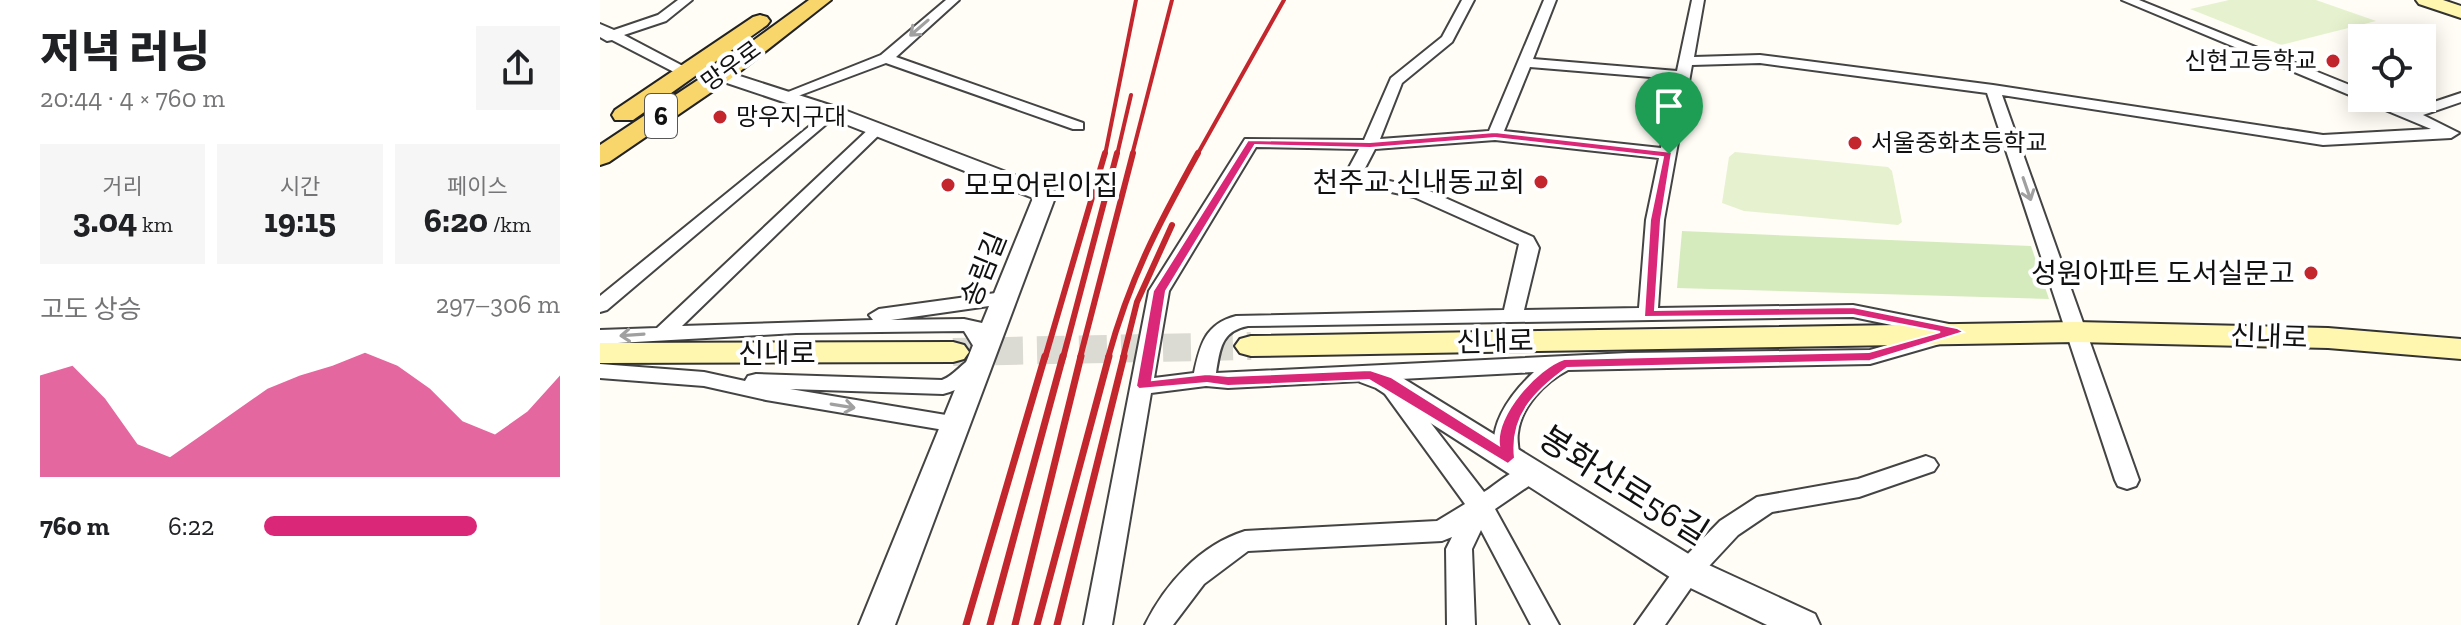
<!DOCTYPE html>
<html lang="ko">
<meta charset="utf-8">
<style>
body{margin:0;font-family:"Zilla Slab","Noto Sans KR",serif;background:#f6f6f6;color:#202124;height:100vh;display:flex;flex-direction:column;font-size:30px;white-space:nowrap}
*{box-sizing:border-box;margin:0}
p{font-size:26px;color:#757577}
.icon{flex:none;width:44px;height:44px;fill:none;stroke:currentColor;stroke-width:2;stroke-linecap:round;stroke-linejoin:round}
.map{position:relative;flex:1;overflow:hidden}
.sheet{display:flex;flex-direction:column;background:#fff;width:600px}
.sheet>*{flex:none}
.buttons{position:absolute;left:1748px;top:24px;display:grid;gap:16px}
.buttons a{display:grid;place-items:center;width:88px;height:88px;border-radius:0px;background:#fff;box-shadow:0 4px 20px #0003;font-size:40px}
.pin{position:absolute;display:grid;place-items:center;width:68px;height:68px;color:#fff;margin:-82px -34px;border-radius:50% 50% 50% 0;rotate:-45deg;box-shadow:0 0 8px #0007}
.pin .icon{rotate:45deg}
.round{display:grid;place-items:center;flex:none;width:84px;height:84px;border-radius:0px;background:#f6f6f6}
.head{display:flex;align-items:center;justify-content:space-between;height:136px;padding:0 40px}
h1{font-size:44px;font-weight:800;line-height:60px}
.metrics{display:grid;grid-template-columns:repeat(3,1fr);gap:12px;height:136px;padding:8px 40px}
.metrics div{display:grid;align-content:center;border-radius:0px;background:#f6f6f6;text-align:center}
.metrics b{font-size:34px;font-weight:800}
.metrics small{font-size:22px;font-weight:400}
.metrics p{font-size:22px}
.chart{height:224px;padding:16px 40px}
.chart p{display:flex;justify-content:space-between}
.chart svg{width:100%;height:144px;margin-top:8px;fill:#db2777;opacity:.7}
ul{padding:0 40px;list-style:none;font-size:26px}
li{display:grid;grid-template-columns:128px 96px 1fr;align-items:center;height:60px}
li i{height:20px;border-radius:10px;background:#db2777}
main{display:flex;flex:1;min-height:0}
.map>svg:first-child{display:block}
.green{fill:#d5ebbd}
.pitch{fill:#e6f2cf}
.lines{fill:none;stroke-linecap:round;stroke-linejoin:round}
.secondary-tunnel{stroke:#dbdad3;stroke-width:28;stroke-dasharray:28 14;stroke-linecap:butt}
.minor-casing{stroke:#444;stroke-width:4}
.tertiary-casing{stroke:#444;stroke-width:4}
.secondary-casing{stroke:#333;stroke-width:4}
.primary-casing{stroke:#222;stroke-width:4}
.minor{fill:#fff;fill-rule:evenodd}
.tertiary{fill:#fff;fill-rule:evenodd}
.secondary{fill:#fff6b0;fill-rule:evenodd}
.primary{fill:#f9d66b;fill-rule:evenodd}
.rail-far2{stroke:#c4262e;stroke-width:4}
.rail-far1{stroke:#c4262e;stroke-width:6}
.rail{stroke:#c4262e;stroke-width:7}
.oneway{stroke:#a0a0a0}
.route{fill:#db2777;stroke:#fff;stroke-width:2;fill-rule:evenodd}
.poi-dot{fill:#c4262e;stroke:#fff;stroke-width:3}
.labels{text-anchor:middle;stroke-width:8;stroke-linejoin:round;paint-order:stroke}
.far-poi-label{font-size:24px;fill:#111;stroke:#fff;text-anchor:start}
.far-street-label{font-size:24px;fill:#111;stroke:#fff}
.shield{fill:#fff;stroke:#585858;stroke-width:2}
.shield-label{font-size:26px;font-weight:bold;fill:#111}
.poi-label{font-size:28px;fill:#111;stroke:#fff;text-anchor:end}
.street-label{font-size:28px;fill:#111;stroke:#fff}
.near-street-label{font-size:34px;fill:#111;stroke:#fff}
</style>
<main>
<section class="sheet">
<div class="head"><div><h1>저녁 러닝</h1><p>20:44 · 4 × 760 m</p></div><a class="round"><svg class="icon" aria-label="share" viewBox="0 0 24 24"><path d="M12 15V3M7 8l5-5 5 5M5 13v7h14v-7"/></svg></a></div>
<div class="metrics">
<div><p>거리</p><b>3.04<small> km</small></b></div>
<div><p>시간</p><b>19:15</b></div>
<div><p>페이스</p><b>6:20<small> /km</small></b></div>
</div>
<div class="chart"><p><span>고도 상승</span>297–306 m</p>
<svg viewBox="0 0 160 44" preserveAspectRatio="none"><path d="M0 44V13L10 10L20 20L30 34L40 38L50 31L60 24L70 17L80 13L90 10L100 6L110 10L120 17L130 27L140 31L150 24L160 13V44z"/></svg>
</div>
<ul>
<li><b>760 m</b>6:22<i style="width:72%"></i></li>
</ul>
</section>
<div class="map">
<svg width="1861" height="625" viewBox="0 0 1861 625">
<rect width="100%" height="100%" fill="#fffdf5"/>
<path class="green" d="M 1082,231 L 1431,246 L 1449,299 L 1077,288 Z"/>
<path class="pitch" d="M 1629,0 L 1716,0 L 1776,21 L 1681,45 L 1590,9 Z
M 1135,152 L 1288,167 L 1292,171 L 1302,222 L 1298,225 L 1144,211 L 1122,203 L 1129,157 Z"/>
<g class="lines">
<path class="secondary-tunnel" d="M 353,352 L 651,346"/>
<g class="minor-casing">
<path id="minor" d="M 78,0 L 92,0 L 66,21 L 24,35 L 81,65 L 92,67 L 92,73 L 72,71 L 12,40 L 7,41 L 0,37 L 0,24 L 14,30 L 58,15 Z
M 346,0 L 359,0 L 296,57 L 483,123 L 483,129 L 473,129 L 286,63 L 190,99 L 180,99 L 178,96 L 281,55 Z
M 862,0 L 874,0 L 852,42 L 802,83 L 780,139 L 889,131 L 944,0 L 956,0 L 933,59 L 1077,71 L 1092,0 L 1104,0 L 1094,57 L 1160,55 L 1393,85 L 1723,135 L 1831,129 L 1522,0 L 1539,0 L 1762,90 L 1762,98 L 1781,98 L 1810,110 L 1861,93 L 1861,102 L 1823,115 L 1859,133 L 1851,138 L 1723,145 L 1402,95 L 1539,480 L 1536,486 L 1527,489 L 1518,486 L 1515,480 L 1387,93 L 1160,63 L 1092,65 L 1064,220 L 1058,308 L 1253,305 L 1364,327 L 1367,332 L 1364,337 L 1270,364 L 968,370 C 945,382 921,406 918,433 C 916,444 922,454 916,464 L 908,467 L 900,464 C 881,432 911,393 934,372 L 628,388 L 606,386 L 551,393 L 512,625 L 484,625 L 549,291 L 645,139 L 764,140 L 791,78 L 842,37 ZM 930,67 L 1075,79 L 1061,148 L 904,131 ZM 895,140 L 1059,158 L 1046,220 L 1039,308 L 924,310 L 939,248 L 933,237 L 825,189 L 767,176 L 763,172 L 775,149 ZM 656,147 L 759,149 L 746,173 L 755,184 L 814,197 L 919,244 L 904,310 L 636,316 C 605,324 600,345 594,373 L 554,378 L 569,291 ZM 1253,317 L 1330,333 L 1270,350 L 1028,353 L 616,373 C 620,349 621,331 648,326 Z
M 232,108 L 237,109 L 237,115 L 7,310 L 0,312 L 0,296 Z
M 277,124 L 285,129 L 282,132 L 82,326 L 273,320 L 269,315 L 279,309 L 403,292 L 410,294 L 413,298 L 410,302 L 403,304 L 291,320 L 364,319 L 382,323 L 394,347 L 391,352 L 377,352 L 364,331 L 196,333 L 0,344 L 0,330 L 57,328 L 272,126 Z
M 376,357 L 384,359 L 387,364 C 375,381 362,389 343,394 L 190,389 L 364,418 L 367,424 L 364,430 L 356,432 L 166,400 L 104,386 L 0,378 L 0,364 L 104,372 L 145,381 L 148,376 L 156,374 L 342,380 C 356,375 362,361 376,357 Z
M 791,380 L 799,382 L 884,492 C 900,482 920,461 939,467 L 943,473 L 939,479 L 895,509 L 959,625 L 931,625 L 881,530 L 872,549 L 875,625 L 847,625 L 846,549 L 852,537 L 842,541 L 648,551 L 604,584 L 573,625 L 545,625 C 565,584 600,545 645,531 L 837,521 L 865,504 L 780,387 L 783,382 Z
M 1326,456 L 1334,459 L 1338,465 L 1334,471 L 1259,497 L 1172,512 L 1138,535 L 1097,579 L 1065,625 L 1035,625 L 1079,563 L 1120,521 L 1157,497 L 1258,479 Z"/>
</g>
<g class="tertiary-casing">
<path id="tertiary" d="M 121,70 L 239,108 L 453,190 L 456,195 L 295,625 L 259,625 L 433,198 L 225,116 L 115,79 L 112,75 Z
M 770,366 L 796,374 L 1100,561 L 1215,614 L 1220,625 L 1167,625 L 1076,581 L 776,388 L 760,382 L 756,375 L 760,368 Z"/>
</g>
<g class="secondary-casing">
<path id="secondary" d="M 1816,0 L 1843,0 L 1861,6 L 1861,18 L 1819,4 Z
M 1476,322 L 1728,328 L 1861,339 L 1861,359 L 1728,348 L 1476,342 L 651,356 L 640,353 L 635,346 L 640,339 L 651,336 Z
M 353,342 L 364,345 L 369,352 L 364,359 L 353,362 L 0,363 L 0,343 Z"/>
</g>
<g class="primary-casing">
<path id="primary" d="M 209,0 L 231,0 L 129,80 L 9,162 L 0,165 L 0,145 L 113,70 Z
M 160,15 L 167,17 L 170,21 L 167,25 L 33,120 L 15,120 L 12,115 L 15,110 L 153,17 Z"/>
</g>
<use href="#minor" class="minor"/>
<use href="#tertiary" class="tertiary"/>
<use href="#secondary" class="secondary"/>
<use href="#primary" class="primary"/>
<path class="rail-far2" d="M 505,155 L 536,0
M 517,155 L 531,95
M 532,155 L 572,0
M 597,155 L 684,0"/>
<path class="rail-far1" d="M 445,358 L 505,153
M 463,358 L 517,153
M 480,358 L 533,153
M 508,358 C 530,278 558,225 598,153
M 523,358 L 537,302 L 572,225"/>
<path class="rail" d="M 366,625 L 445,356
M 390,625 L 463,356
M 415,625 L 481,356
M 437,625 L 509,356
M 457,625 L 524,356"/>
</g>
<defs><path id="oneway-shaft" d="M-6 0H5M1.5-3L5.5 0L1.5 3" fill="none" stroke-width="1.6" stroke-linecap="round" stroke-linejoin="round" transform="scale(2)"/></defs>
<g class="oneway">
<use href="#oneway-shaft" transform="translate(319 28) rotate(139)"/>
<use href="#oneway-shaft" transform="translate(1427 189) rotate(71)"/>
<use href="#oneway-shaft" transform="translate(32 335) rotate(176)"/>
<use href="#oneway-shaft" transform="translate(243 406) rotate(9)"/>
</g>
<path class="route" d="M 895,132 L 1072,152 L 1061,220 L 1055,310 L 1253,307 L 1357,328 L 1364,332 L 1270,361 L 967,368 C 935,391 910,416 915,458 L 908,464 L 769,380 L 628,386 L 607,383 L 539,389 L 536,386 L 553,291 L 648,140 L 770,142 ZM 895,138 L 1063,157 L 1050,220 L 1044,317 L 1253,315 L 1340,332 L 1269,352 L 964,359 C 937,368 895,415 899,445 L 791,377 L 770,370 L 628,376 L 607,374 L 552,380 L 566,291 L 655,145 L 770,148 Z"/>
<g class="poi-dot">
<circle cx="1733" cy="61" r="8"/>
<circle cx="120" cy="117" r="8"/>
<circle cx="1255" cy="143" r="8"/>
<circle cx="941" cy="182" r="8"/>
<circle cx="348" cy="185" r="8"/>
<circle cx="1711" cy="273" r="8"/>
</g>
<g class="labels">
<g class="far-poi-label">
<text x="1717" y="69" text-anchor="end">신현고등학교</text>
<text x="136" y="125">망우지구대</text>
<text x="1271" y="151">서울중화초등학교</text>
</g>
<g class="far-street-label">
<text transform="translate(131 66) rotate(-36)" y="8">망우로</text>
</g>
<rect class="shield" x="45" y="94" width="32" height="44" rx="6"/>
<g class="shield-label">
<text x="61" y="125">6</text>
</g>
<g class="poi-label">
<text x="925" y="192">천주교 신내동교회</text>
<text x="364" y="195" text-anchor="start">모모어린이집</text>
<text x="1695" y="283">성원아파트 도서실문고</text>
</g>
<g class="street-label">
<text transform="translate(383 269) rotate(-68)" y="10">송림길</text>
<text transform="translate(1669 336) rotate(2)" y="10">신내로</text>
<text transform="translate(895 341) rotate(-1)" y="10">신내로</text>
<text x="177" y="363">신내로</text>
</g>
<g class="near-street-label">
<text transform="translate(1024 485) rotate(32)" y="12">봉화산로56길</text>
</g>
</g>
</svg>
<div class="buttons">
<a><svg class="icon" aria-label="locate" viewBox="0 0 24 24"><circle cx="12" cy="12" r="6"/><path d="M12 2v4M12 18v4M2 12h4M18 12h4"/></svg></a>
</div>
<div class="pin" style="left:1069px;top:154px;background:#1e9e55"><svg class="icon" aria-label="arrive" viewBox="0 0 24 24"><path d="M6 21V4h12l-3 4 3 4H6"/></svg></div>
</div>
</main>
